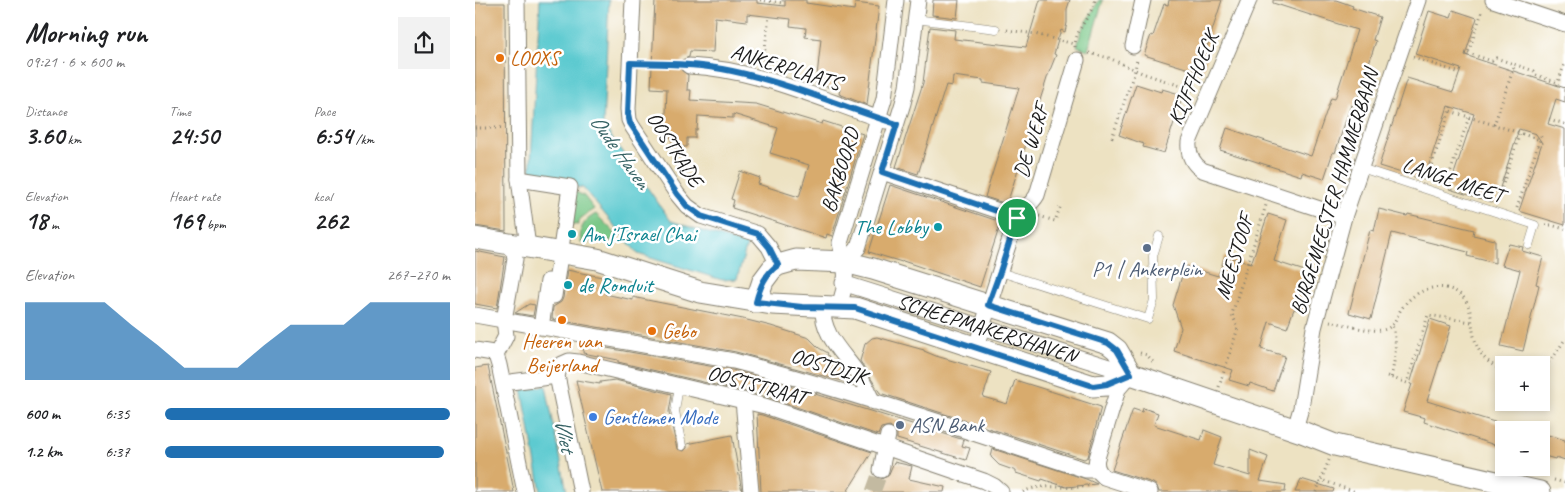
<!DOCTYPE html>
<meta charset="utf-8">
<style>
body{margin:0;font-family:Caveat,sans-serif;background:#f2f2f2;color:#202124;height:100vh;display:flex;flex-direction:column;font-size:19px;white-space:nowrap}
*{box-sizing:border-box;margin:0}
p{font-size:16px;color:#757577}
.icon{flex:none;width:28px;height:28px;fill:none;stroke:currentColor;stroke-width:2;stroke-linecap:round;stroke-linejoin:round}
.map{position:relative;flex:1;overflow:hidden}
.drawer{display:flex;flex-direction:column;background:#fff;width:475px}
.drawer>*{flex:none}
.fabs{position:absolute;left:1020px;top:356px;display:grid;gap:10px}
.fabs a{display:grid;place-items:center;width:55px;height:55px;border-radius:0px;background:#fff;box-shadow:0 2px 8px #0003;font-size:25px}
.pin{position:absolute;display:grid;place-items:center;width:42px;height:42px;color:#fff;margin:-21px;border:2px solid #fff;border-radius:50%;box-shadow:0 1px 5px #0007}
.round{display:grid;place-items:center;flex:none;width:52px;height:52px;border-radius:0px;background:#f2f2f2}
.overview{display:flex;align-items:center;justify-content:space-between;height:85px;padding:0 25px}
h1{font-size:28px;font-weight:700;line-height:38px}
.stats{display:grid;grid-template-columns:repeat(3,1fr);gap:8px;height:85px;padding:5px 25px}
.stats div{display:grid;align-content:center}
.stats b{font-size:25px;font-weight:700}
.stats small{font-size:14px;font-weight:400}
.stats p{font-size:14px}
.chart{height:140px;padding:10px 25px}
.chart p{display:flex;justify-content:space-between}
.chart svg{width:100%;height:90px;margin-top:5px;fill:#1f6fb2;opacity:.7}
ul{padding:0 25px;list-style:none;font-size:16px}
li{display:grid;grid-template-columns:80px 60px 1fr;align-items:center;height:38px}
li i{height:12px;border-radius:6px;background:#1f6fb2}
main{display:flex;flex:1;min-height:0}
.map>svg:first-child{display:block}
.green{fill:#7ac888;stroke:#4b7252}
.water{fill:#5dcad0;stroke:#3c7376}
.building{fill:#d8ab6d}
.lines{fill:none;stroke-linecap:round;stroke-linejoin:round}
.street-tunnel{stroke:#c3baa1;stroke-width:15;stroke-dasharray:15 8;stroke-linecap:butt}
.lane-casing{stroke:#847f6f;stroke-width:9}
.street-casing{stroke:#847f6f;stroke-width:17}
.secondary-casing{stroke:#847f6f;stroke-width:23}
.path{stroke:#847f6f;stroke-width:3;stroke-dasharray:1 4;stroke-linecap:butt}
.lane{stroke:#fff;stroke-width:8}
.street{stroke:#fff;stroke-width:15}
.secondary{stroke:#fff;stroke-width:21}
.route-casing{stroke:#fff;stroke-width:10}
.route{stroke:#1f6fb2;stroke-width:6}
.food-dot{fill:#e8710a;stroke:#fff;stroke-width:2}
.culture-dot{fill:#0f9aa8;stroke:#fff;stroke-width:2}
.service-dot{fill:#5c6f8a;stroke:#fff;stroke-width:2}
.shop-dot{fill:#3f7fe0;stroke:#fff;stroke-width:2}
.labels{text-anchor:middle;stroke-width:5;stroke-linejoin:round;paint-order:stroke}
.food-label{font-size:21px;fill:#c56008;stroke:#fff;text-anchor:start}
.street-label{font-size:21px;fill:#1c1c1c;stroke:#fff}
.culture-label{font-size:21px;fill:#0d838f;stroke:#fff;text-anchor:start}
.service-label{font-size:21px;fill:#4e5e75;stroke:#fff}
.shop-label{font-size:21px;fill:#366cbe;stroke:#fff;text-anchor:start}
.water-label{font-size:22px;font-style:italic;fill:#366264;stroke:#fff}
</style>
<main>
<section class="drawer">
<div class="overview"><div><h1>Morning run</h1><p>09:21 · 6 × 600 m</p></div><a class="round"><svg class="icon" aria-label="share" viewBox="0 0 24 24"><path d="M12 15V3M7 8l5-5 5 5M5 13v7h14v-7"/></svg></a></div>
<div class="stats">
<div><p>Distance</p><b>3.60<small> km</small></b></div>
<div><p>Time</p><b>24:50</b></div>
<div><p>Pace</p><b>6:54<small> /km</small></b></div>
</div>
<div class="stats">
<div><p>Elevation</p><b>18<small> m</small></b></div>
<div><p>Heart rate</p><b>169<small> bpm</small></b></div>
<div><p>kcal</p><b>262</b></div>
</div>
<div class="chart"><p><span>Elevation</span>267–270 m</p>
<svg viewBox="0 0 160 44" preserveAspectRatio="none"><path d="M0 44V6L10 6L20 6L30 6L40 17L50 27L60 38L70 38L80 38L90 27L100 17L110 17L120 17L130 6L140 6L150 6L160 6V44z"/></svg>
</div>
<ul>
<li><b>600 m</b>6:35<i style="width:100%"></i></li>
<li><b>1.2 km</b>6:37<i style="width:98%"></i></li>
</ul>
</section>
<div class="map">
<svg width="1090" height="492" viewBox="0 0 1090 492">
<rect width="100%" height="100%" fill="#fff"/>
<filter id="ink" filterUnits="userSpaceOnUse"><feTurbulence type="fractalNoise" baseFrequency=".02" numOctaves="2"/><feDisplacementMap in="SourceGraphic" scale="10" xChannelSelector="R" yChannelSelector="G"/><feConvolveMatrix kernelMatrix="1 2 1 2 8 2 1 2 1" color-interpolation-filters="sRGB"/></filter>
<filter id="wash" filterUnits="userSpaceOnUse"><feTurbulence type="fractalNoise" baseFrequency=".0096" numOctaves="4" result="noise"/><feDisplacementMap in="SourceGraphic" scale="20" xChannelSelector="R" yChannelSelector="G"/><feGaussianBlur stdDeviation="1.12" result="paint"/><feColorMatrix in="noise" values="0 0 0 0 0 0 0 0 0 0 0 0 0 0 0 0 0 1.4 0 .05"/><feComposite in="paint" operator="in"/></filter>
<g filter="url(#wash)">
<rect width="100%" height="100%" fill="#ede2c2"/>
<path class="green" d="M 624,0 L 628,0 L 613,50 L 602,46 L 606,32 Z
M 99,191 L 109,196 L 119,209 L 106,218 L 103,225 L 95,224 Z
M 121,214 L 141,234 L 141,242 L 116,236 L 114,243 L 106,243 C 103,229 109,220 121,214 Z"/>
<path class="water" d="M 65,0 L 134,0 L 128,125 L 196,221 L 272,245 L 262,279 L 247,280 L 163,254 L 108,188 L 55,179 Z
M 71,386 L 92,492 L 66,492 L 47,389 Z"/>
<g id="blocks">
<path class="building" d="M 180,0 L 282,0 L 282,3 L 310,6 L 310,0 L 331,0 L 331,3 L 379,10 L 380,3 L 404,6 L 392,105 L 364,94 L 365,89 L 341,85 L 346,39 L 330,37 L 331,28 L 315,26 L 316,19 L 272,14 L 272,21 L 240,17 L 238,52 L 215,51 L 214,57 L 207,60 L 205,65 L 206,70 L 213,75 L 212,90 L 216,90 L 215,100 L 281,104 L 347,124 L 348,121 L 388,134 L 357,236 L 352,234 L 351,238 L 257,208 L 259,200 L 256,199 L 265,171 L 285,178 L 283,184 L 324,197 L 334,165 L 295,153 L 303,128 L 258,114 L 258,118 L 223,116 L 222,130 L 220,130 L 220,138 L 212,138 L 212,147 L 197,146 L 197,137 L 190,137 L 192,89 L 176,88 Z
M 458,0 L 484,0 L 482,18 L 457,15 Z
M 565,0 L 595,0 L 592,9 L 592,23 L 590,32 L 586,30 L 579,54 L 581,55 L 573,75 L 532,204 L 510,197 L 544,88 L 508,83 L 508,80 L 478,76 L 477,86 L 471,85 L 443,174 L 421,167 L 448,83 L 455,27 L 480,30 L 479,39 L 551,47 Z
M 694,0 L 747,0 L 730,53 L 733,54 L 727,73 L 669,55 L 676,35 L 678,36 L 689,4 L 693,5 Z
M 798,0 L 861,0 L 878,6 L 877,8 L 905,17 L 898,40 L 901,41 L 880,107 L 876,105 L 860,153 L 858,152 L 849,179 L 827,172 L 826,176 L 745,150 L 752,128 L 836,156 L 856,98 L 860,99 L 882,30 L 798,3 Z
M 0,3 L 30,3 L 31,231 L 0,226 Z
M 978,10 L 1002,18 L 990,55 L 1090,88 L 1090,102 L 1081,99 L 1073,124 L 1090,129 L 1090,225 L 1044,211 L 1067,143 L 1061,134 L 1044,129 L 1020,203 L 974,189 L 999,114 L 973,106 L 949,180 L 904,166 L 932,78 L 978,92 L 986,69 L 940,54 L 954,11 L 976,18 Z
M 661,84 L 686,92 L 687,89 L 708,95 L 689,153 L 668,147 L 669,144 L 644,135 Z
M 415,185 L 526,222 L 505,287 L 428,261 L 427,262 L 394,252 Z
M 904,209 L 932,216 L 933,214 L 999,230 L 998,235 L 1020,240 L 1020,263 L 992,256 L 993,252 L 917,233 L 896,319 L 874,313 L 895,230 L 899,231 Z
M 793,214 L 812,220 L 799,261 L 836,273 L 835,276 L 839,277 L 833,297 L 836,298 L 832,312 L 819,309 L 812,328 L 794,322 L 786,349 L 810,356 L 798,391 L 775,383 L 774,386 L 754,380 L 758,370 L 699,351 L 706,328 L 698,305 L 710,266 L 743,276 L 750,256 L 776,264 Z
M 1034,244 L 1048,247 L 1047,251 L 1068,257 L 1061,284 L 1064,285 L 1048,351 L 1026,346 L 1045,270 L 1027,265 Z
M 0,251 L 30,257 L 22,308 L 0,304 Z
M 92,270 L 132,278 L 130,294 L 158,300 L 158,297 L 167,299 L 268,319 L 296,326 L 334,338 L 344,348 L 353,353 L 352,355 L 355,356 L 354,358 L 363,363 L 378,384 L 261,352 L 77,319 L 78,307 L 86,302 L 88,298 Z
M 54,304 L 60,305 L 58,316 L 40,313 Z
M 955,319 L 976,326 L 952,401 L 1029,425 L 1029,448 L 949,422 L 950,418 L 928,412 L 937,384 L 935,384 Z
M 402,337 L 449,350 L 449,351 L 461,356 L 516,372 L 508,397 L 532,404 L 540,380 L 626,407 L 613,457 L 609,459 L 405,393 L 385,361 L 390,344 L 397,338 Z
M 109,344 L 257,370 L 301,382 L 489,440 L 487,446 L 495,448 L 491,460 L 481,457 L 422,439 L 422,432 L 415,426 L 406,428 L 403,435 L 292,397 L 143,362 L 143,360 L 108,353 Z
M 13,366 L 35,471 L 39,492 L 0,492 L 0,368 Z
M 101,380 L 125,384 L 125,382 L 140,380 L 197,394 L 194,412 L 202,449 L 209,451 L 212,448 L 212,444 L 257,435 L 267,492 L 127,492 Z
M 668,408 L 683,413 L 679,425 L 726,440 L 729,430 L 747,437 L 738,465 L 775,476 L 775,450 L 793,457 L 785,481 L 811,485 L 810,492 L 684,492 L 682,486 L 678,483 L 637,470 L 658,409 L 667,412 Z
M 282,414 L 287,415 L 397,452 L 372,492 L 286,492 Z
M 1066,433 L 1090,440 L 1090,460 L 1081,457 L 1080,459 L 1066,455 Z
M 518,449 L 611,479 L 622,484 L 591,487 L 567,479 L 566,481 L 541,473 L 541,471 L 524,465 L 516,457 Z
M 419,462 L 437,466 L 434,479 L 470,487 L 469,492 L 398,492 L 406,479 L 413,476 Z
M 826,479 L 859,489 L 858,492 L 820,492 Z"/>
</g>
</g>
<g filter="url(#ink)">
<use href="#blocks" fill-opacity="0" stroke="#847f6f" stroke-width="1"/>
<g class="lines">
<path class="street-tunnel" d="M 398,492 L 406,470"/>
<g class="lane-casing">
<path id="lane" d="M 440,19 L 521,29
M 886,168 L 1060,225 L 1054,245
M 525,272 L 673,319 L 679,300 L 678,256 L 684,236
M 204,386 L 200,411 L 207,446"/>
</g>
<g class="street-casing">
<g id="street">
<path d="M 42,0 L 44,179 L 53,247"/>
<path d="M 158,0 L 153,109 L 154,120 L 157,126 L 202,194 L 212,206 L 226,216 L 283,234 L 294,247 L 303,265"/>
<path d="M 774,0 L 714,142 C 713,153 717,163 727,170 L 869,217"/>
<path d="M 1018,0 L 1090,24"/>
<path d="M 658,46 L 668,0"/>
<path d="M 214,66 C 283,69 346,100 411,121"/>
<path d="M 407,172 L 542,217"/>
<path d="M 44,179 L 95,187 L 79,296"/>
<path d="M 370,262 L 383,248 L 428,103 L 432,87 L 443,0"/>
<path id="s1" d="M 368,283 L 656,374 L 643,389 L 622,458 C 620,466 623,472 629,477 L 675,492"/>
<path d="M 348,307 C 346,336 371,355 385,377 C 390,385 394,394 398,402"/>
<path d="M 363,307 C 374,282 371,268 365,243 L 409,99 L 421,0"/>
<path d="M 0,315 L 259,361 C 378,392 494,432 611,470 L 623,470"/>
<path d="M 66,327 L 73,281"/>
<path d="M 504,337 L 542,217 C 548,209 557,204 562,195 L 602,60"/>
<path d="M 0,350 L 18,353 L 21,355"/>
<path d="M 21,355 L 24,365 L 50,492"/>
<path d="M 21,355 L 31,336 L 29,320 L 40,259 L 39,254 L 34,243"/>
<path d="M 28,383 L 82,376"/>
<path d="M 268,400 L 276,492"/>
<path d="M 820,429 L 826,408 L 839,328 L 869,217 L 943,0"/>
<path d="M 406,470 L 413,435"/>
<path d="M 106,492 L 82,376 L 85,365 L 94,361 L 103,362 L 290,406 L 509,481 L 519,486 L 526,492"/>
</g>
</g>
<g class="secondary-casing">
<path id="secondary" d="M 0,238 L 122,259 L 225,292 L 297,304 L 380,308 L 618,386 L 632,385 L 656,374
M 281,302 L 288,281 L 297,269 L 303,265 L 321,260 L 370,262 L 398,269 L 633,343 L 642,350 L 656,374
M 656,374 L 827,432 L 860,445 L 1065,492"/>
</g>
<path class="path" d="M 285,0 L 308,3 L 308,0
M 532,30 L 560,34 L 599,44
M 600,47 C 600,29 616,17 620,0
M 614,53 L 634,58 L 667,73 L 721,91
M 993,53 L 1017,61 L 1021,58 L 1059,71 L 1061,75 L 1083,83
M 992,56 L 1008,9
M 938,57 L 985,73
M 168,63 L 202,65
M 288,65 L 294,16
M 1082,85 L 1090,63
M 994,117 L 1045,133
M 1074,119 L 1090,124
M 1019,125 L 1040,64
M 0,128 L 29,128
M 637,138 L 660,70 L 662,59
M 952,179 L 976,107
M 971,185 L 994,117 L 975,111
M 1022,202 L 1045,133 L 1065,140
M 1042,208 L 1066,136
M 564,216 L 580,221 L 586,205
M 1070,225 L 1076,225 L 1090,229
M 855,321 C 869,324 898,334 911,329 C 919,326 921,318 925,311 C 936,293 959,281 980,291 C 1011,307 980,350 1029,371
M 665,353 L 672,355 L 678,362
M 1066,369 L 1080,355 L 1090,339
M 912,376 L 932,383 L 953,315 L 996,322
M 916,377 C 920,360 923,342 917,325
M 744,387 L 763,328 L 757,314 L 791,205
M 854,460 L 846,480 L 881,492
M 1079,480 L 1090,483
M 548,492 C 569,481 594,492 616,485
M 841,492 L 846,480"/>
<use href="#lane" class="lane"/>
<use href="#street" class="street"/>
<use href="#secondary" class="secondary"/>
</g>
</g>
<g class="lines" filter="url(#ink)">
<g class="route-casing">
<path id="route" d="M 155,63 C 185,64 217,63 247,69 C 307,80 364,106 422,124 L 407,172 L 542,218 L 525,272 L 513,305 L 633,343 L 642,350 L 656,374 L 632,384 L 618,386 L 380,308 L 327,307 L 281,302 C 285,287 290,274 303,265 L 294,247 L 283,234 L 226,216 L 212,206 L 202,194 L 155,123 L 153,114 Z"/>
</g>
<use href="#route" class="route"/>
</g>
<g class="food-dot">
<circle cx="25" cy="58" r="5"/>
<circle cx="87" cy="320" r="5"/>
<circle cx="177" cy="331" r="5"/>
</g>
<g class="culture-dot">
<circle cx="463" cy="227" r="5"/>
<circle cx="97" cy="234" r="5"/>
<circle cx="93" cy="285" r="5"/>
</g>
<g class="service-dot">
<circle cx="672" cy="248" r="5"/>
<circle cx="425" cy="425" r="5"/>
</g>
<circle class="shop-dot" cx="118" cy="417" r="5"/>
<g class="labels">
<g class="food-label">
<text x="35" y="65">LOOXS</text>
<text x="187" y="338">Gebo</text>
<text x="87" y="348" text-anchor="middle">Heeren van<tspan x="87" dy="24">Beijerland</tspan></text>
</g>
<g class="street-label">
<text transform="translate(311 67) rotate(17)" y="7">ANKERPLAATS</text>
<text transform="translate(718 78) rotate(-67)" y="7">KIJFFHOECK</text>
<text transform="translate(556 141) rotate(-73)" y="7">DE WERF</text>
<text transform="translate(200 149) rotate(57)" y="7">OOSTKADE</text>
<text transform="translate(365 170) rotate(-73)" y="7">BAKBOORD</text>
<text transform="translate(978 180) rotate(18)" y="7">LANGE MEET</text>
<text transform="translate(859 192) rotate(-73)" y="7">BURGEMEESTER HAMMERBAAN</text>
<text transform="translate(759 257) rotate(-73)" y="7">MEESTOOF</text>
<text dy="7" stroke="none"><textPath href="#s1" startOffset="151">SCHEEPMAKERSHAVEN</textPath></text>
<text transform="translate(354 366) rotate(17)" y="7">OOSTDIJK</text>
<text transform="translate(282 385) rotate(15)" y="7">OOSTSTRAAT</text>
</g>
<g class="culture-label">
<text x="453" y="234" text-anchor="end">The Lobby</text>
<text x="107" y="241">Am j'Israel Chai</text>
<text x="103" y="292">de Ronduit</text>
</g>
<g class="service-label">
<text x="672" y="276">P1 | Ankerplein</text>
<text x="435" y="432" text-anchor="start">ASN Bank</text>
</g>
<g class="shop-label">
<text x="128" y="424">Gentlemen Mode</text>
</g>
<g class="water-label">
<text transform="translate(146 151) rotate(54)" y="8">Oude Haven</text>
<text transform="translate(91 435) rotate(79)" y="8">Vliet</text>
</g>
</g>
</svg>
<div class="fabs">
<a>+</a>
<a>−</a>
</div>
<div class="pin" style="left:542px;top:218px;background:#1e9e55"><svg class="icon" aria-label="arrive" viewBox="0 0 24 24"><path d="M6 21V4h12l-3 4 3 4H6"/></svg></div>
</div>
</main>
